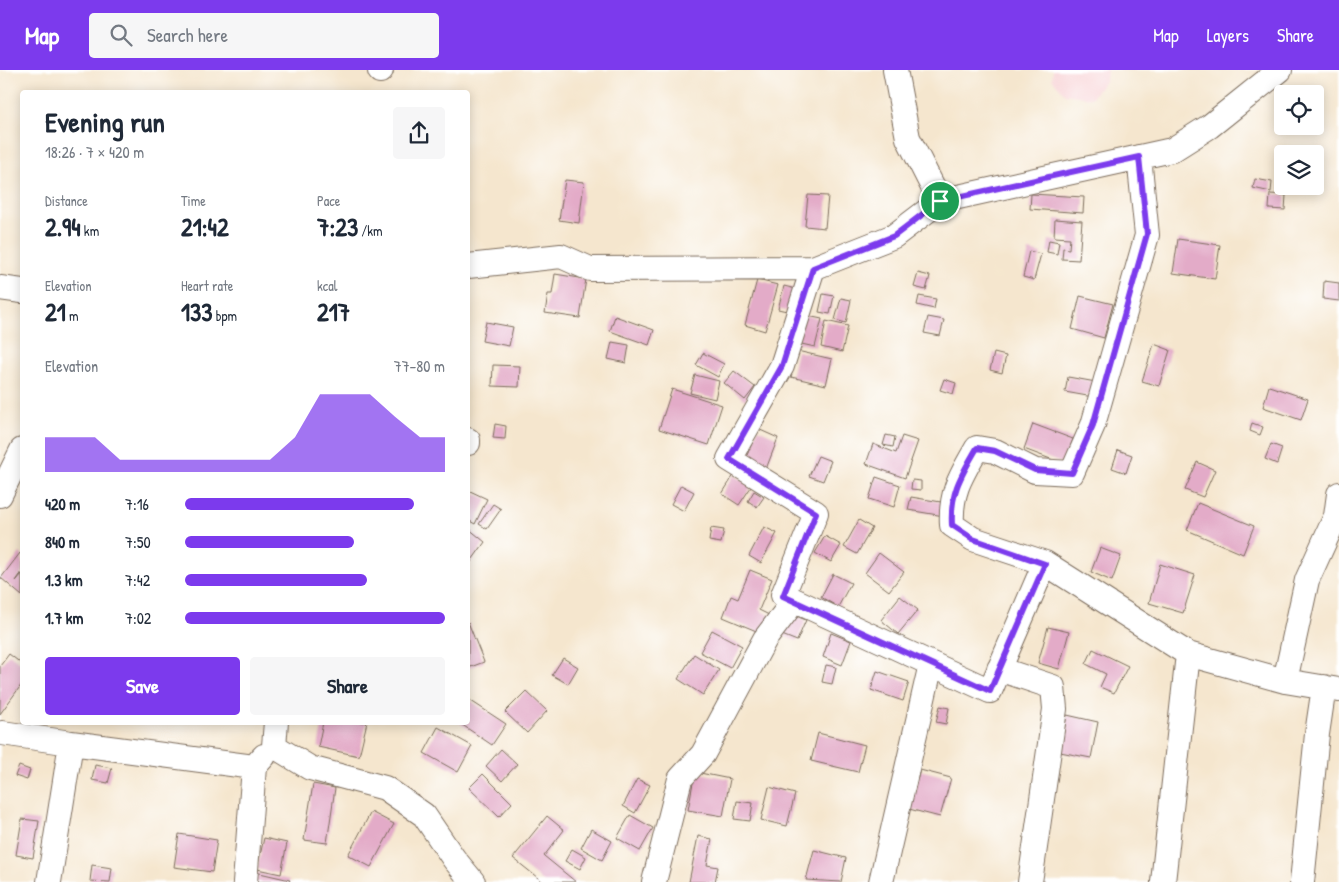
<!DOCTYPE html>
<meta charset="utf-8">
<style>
body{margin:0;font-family:"Patrick Hand",sans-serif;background:#f6f6f7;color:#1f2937;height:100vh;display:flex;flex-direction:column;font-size:19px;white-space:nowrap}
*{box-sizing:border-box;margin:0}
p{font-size:16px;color:#747a83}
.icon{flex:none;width:28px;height:28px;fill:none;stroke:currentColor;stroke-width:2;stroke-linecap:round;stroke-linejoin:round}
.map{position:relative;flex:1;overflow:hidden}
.drawer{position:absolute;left:20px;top:20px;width:450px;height:635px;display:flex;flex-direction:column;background:#fff;border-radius:5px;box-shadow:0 2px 12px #0003}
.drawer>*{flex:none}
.fabs{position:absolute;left:1274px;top:15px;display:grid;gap:10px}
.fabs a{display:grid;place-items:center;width:50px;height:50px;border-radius:5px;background:#fff;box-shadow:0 2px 12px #0003;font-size:25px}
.pin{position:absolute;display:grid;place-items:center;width:42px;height:42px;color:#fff;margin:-21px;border:2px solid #fff;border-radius:50%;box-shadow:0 1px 5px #0007}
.round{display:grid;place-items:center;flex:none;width:52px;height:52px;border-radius:5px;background:#f6f6f7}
.overview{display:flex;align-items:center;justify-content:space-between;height:85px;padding:0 25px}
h1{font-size:28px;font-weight:800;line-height:38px}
.figures{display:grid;grid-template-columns:repeat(3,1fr);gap:8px;height:85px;padding:5px 25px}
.figures div{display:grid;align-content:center}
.figures b{font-size:25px;font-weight:800}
.figures small{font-size:14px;font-weight:400}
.figures p{font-size:14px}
.chart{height:140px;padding:10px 25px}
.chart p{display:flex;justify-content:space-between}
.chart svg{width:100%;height:90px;margin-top:5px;fill:#7c3aed;opacity:.7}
.primary-button{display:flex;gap:10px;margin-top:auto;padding:10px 25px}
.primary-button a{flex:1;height:58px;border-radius:5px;background:#7c3aed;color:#fff;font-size:20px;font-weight:800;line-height:58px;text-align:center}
.primary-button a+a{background:#f6f6f7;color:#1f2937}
ul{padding:0 25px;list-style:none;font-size:16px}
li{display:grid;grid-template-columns:80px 60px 1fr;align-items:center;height:38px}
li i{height:12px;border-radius:6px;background:#7c3aed}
header{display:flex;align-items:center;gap:30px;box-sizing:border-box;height:70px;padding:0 25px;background:#7c3aed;color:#fff}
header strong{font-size:24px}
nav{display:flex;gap:28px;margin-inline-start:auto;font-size:18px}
.search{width:350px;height:45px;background:#f6f6f7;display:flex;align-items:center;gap:12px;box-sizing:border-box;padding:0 18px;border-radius:5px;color:#747a83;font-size:19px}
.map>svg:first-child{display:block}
.built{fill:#f7cfd2}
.building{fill:#e3abc8}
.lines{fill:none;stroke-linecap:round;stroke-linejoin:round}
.street-casing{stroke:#7c6c5c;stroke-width:26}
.street{stroke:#fff;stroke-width:24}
.route-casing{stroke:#fff;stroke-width:10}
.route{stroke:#7c3aed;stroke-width:6}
</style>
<header>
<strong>Map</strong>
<div class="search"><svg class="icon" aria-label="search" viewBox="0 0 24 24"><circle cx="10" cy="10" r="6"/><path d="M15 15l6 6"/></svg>Search here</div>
<nav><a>Map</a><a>Layers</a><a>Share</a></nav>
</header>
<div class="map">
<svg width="1339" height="812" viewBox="0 0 1339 812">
<rect width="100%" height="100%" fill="#fff"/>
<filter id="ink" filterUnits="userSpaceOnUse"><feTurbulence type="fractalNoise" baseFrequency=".02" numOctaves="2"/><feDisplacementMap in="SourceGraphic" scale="10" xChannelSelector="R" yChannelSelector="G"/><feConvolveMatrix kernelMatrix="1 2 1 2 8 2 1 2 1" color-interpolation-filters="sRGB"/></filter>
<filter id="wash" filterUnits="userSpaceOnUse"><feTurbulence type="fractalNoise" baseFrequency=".0096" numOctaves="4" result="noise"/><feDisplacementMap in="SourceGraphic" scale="20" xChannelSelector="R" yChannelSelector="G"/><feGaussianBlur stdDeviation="1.12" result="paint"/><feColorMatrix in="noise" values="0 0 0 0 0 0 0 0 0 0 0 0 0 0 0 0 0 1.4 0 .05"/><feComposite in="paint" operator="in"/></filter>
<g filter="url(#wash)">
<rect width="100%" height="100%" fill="#f5e6ce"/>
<path class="built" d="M 1053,0 L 1107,0 L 1106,10 L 1091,28 L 1065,24 L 1052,9 Z"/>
<g id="blocks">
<path class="building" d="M 1255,109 L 1272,112 L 1271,122 L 1253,118 Z
M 565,110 L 584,112 L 579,153 L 559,150 Z
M 1031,124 L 1084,127 L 1083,143 L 1030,139 Z
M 1270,124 L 1286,125 L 1285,140 L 1269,139 Z
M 808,125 L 828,126 L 825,158 L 805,156 Z
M 1055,149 L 1082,151 L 1079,190 L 1062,189 L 1063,178 L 1069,179 L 1070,168 L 1054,167 Z
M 1178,169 L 1220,175 L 1215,209 L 1173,203 Z
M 1049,170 L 1059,172 L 1057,184 L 1047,182 Z
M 1029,181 L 1041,184 L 1034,210 L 1023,207 Z
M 918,203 L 930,206 L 926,220 L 914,217 Z
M 555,204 L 586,209 L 580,248 L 545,243 L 548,224 L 552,224 Z
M 757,210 L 778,215 L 765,261 L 745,255 Z
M 1324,211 L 1339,213 L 1339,231 L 1323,229 Z
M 784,216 L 796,219 L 791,242 L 778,239 Z
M 823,224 L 834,226 L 830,244 L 819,242 Z
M 919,226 L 936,229 L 934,239 L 917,235 Z
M 1080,226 L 1113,234 L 1104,268 L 1072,259 Z
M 841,228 L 851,230 L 846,253 L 835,250 Z
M 803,245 L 822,249 L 815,277 L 797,273 Z
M 615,246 L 654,260 L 649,275 L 610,261 Z
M 928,247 L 944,250 L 940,266 L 924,263 Z
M 826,251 L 848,256 L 842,282 L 821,277 Z
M 486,252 L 513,257 L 509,276 L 482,271 Z
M 612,272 L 629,275 L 626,293 L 608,289 Z
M 1154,274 L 1170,280 L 1159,316 L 1142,311 Z
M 797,281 L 832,289 L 826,315 L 791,307 Z
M 703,283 L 724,294 L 718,307 L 696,295 Z
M 994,283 L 1006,286 L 1002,303 L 990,300 Z
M 493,295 L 520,296 L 519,317 L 492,316 Z
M 734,301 L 755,317 L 745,330 L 724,313 Z
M 695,305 L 719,311 L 715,329 L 690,323 Z
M 1068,307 L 1096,312 L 1093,327 L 1065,322 Z
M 944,309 L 956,313 L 953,324 L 940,320 Z
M 1269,316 L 1308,329 L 1301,350 L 1263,337 Z
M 672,319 L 722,335 L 709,375 L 659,359 Z
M 1252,353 L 1263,357 L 1260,365 L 1250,361 Z
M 495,354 L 506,356 L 505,369 L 493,368 Z
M 1033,354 L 1073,369 L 1064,394 L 1024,379 Z
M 758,359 L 778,368 L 766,399 L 745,390 Z
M 886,365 L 895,367 L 893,377 L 883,375 Z
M 902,366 L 918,371 L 905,408 L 866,394 L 873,374 L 896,383 Z
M 1271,374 L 1282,378 L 1277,394 L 1265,389 Z
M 1118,380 L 1132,385 L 1126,403 L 1112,398 Z
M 818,386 L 831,391 L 823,411 L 809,406 Z
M 1197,392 L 1215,400 L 1203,427 L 1185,420 Z
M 734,405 L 751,417 L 739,435 L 722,424 Z
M 876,407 L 900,415 L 894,437 L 869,429 Z
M 912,410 L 921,411 L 921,420 L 911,419 Z
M 681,415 L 694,422 L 684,441 L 671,434 Z
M 468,420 L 487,429 L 475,454 L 468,450 Z
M 754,421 L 764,427 L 757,437 L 748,431 Z
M 911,427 L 947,433 L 944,446 L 908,440 Z
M 1198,433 L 1254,456 L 1243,484 L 1187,460 Z
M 493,434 L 501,439 L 487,459 L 479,454 Z
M 859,450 L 872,458 L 857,484 L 844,477 Z
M 764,457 L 777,463 L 761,493 L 749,486 Z
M 468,458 L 485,472 L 470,493 L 468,491 Z
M 711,458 L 724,460 L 721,473 L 709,471 Z
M 825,466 L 841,475 L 831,492 L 815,483 Z
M 1100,478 L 1121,486 L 1112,511 L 1091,502 Z
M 20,483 L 22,485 L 22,502 L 16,511 L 22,504 L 22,526 L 1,508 Z
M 879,483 L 904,502 L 889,521 L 865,503 Z
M 1160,494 L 1195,505 L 1183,543 L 1149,533 Z
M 750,500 L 772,509 L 759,540 L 773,547 L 766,565 L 723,547 L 731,526 L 738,529 Z
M 833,504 L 851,513 L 838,537 L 821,527 Z
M 900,526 L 918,540 L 898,564 L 881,550 Z
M 791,544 L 806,550 L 797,571 L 782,565 Z
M 468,552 L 484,592 L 468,598 Z
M 1048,557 L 1069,562 L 1059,599 L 1038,593 Z
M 712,560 L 742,576 L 730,598 L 700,582 Z
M 831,563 L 851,571 L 842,595 L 823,587 Z
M 1093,579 L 1128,596 L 1114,623 L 1100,617 L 1106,604 L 1086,594 Z
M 9,584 L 22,594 L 22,614 L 0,644 L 0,596 Z
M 694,584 L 719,600 L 703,625 L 678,609 Z
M 563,588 L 578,597 L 568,614 L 552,605 Z
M 826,595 L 836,597 L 832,614 L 822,612 Z
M 877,601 L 909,612 L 903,631 L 871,620 Z
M 526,621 L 547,641 L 527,663 L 505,642 Z
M 468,629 L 506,654 L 492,675 L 458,652 L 468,652 Z
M 940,636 L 949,638 L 946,654 L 936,652 Z
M 1067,645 L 1098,652 L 1091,688 L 1060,682 Z
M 323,652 L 367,652 L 359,686 L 318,677 Z
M 438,657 L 472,676 L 458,702 L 424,683 Z
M 818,663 L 865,675 L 858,702 L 811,691 Z
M 501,679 L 517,694 L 502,711 L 486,696 Z
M 95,695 L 112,698 L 108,713 L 92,710 Z
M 19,696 L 30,700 L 27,710 L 15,706 Z
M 920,700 L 951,708 L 940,747 L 909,739 Z
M 695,702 L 730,709 L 723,746 L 688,740 Z
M 483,704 L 512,733 L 499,747 L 469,718 Z
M 637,709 L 650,715 L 635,743 L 623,736 Z
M 313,714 L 335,718 L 327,773 L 304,770 Z
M 769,717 L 795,724 L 787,756 L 761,750 Z
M 737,731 L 753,733 L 750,751 L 734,749 Z
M 371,742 L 394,754 L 371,797 L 348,785 Z
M 630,745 L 653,758 L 640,781 L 617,768 Z
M 547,746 L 564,760 L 544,786 L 576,812 L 543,812 L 513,788 Z
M 22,749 L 39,751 L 33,788 L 16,785 Z
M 591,759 L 612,771 L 602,790 L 581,778 Z
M 179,764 L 217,770 L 212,802 L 174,797 Z
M 698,766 L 712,769 L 707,795 L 718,797 L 715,812 L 689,812 Z
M 264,768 L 287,773 L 281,804 L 257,799 Z
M 572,779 L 586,787 L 580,799 L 565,791 Z
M 814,780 L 846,788 L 841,812 L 806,810 Z
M 92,795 L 112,798 L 110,812 L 90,811 Z
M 251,801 L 290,810 L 289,812 L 249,812 Z"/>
</g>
</g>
<g filter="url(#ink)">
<use href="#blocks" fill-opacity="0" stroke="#7c6c5c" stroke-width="1"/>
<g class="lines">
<g class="street-casing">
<path id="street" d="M 380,1 L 381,0
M 1139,87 L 1147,165 L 1093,355 L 1072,403 L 1035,401 L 995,381 L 977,378 C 961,406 950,422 952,455 L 973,469 L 1045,493 L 1188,584 L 1285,611 L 1339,620
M 940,131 L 1172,80 L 1210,56 L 1280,0
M 468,196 L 561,186 L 590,199 L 813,198 L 894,166 L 940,131 L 908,68 L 895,0
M 813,198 L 782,296 L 729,389 L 816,443 L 783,525 L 990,621 L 1045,493
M 0,218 L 22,221
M 468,370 L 468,373
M 1339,424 L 1336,446 L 1339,446
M 0,425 L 22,380
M 999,599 L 1053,617 L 1055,639 L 1030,812
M 1285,611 L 1307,510 L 1336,446
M 276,652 L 274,676 L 310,698 L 385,718 L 424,745 L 454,789 L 473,812
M 2,663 L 71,673 L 49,812
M 71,673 L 254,697
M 245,812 L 254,697 L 264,686
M 654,812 L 680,709 L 703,684 L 765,569 L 794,531
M 881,812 L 931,594
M 1163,812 L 1188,584
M 1302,812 L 1317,664 L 1324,617"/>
</g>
<use href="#street" class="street"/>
</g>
</g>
<g class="lines" filter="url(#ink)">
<g class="route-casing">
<path id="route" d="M 1139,87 L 1147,164 L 1093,355 L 1072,403 L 1035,400 L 995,381 L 977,378 C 961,406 950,422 952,455 L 973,469 L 1045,494 L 990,621 L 783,526 L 816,443 L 729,389 L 782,296 L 813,198 L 894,166 L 940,131 Z"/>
</g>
<use href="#route" class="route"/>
</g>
</svg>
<div class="fabs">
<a><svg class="icon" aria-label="locate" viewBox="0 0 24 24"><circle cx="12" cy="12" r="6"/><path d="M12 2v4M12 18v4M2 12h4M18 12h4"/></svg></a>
<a><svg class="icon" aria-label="layers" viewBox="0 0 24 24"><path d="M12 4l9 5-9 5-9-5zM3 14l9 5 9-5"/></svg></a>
</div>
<div class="pin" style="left:940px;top:131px;background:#1e9e55"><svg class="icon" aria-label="arrive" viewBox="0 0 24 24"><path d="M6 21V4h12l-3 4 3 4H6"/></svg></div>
<section class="drawer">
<div class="overview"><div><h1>Evening run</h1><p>18:26 · 7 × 420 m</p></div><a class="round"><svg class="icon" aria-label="share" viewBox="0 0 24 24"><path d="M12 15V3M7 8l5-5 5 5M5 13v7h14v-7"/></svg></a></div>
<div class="figures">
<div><p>Distance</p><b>2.94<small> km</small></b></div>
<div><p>Time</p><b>21:42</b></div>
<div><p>Pace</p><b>7:23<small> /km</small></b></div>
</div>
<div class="figures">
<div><p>Elevation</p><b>21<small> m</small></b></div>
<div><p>Heart rate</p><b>133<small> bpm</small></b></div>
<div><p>kcal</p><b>217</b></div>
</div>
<div class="chart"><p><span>Elevation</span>77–80 m</p>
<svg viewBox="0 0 160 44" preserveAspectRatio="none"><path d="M0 44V27L10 27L20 27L30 38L40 38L50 38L60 38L70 38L80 38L90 38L100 27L110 6L120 6L130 6L140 17L150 27L160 27V44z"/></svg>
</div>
<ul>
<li><b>420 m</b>7:16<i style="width:88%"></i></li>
<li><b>840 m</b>7:50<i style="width:65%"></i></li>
<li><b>1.3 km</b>7:42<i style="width:70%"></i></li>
<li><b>1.7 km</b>7:02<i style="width:100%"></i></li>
</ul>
<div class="primary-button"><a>Save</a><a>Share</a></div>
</section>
</div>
